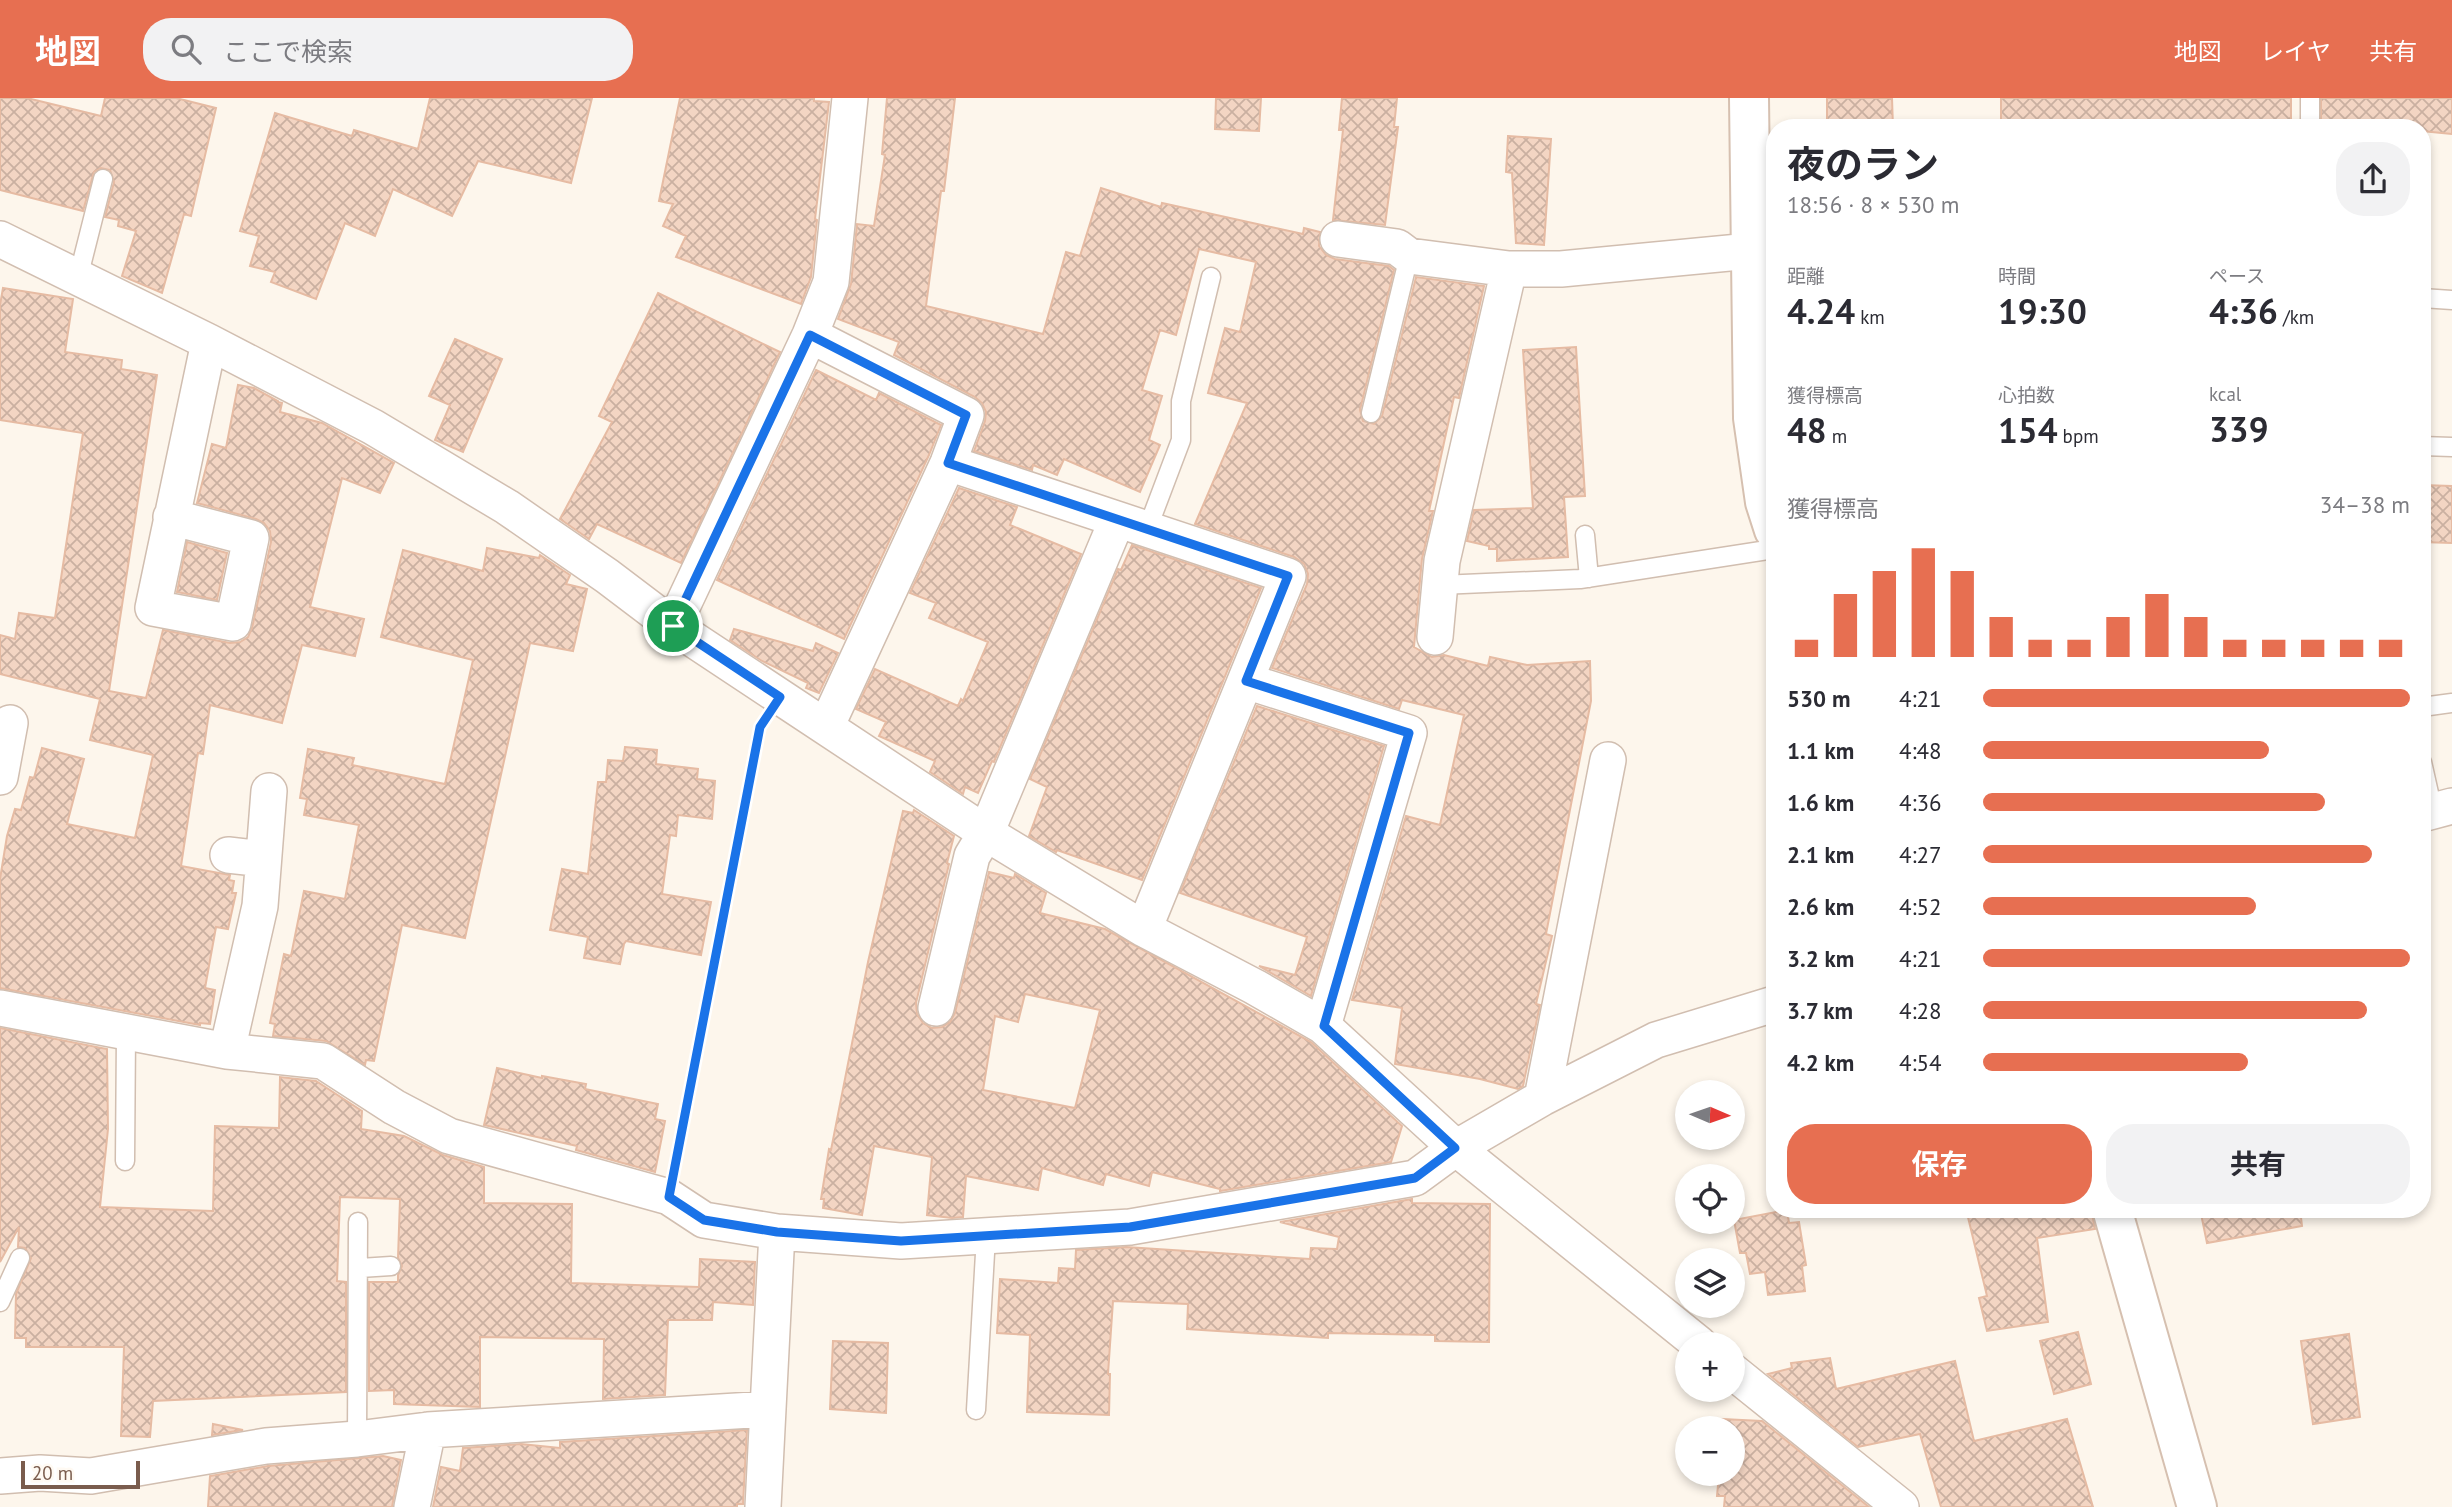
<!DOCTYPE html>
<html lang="ja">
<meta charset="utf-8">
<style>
body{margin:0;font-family:"PT Sans","Noto Sans JP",sans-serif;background:#f2f2f3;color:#2b2b33;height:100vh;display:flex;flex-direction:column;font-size:26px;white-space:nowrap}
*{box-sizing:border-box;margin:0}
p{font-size:23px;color:#7c7c81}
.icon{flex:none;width:38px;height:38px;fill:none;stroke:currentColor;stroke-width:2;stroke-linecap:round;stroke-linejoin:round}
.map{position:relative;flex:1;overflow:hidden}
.panel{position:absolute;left:1766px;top:21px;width:665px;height:1099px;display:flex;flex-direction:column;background:#fff;border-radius:28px;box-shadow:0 4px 10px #0003}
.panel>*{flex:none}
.needle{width:46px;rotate:92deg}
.controls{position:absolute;left:1675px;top:982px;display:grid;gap:14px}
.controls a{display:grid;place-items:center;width:70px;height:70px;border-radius:50%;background:#fff;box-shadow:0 4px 10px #0003;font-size:35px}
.scale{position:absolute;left:21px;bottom:18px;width:119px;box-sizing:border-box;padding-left:7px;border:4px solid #7a5c4d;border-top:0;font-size:19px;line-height:24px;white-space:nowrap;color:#7a5c4d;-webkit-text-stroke:5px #fffaf3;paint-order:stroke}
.pin{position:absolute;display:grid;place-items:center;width:60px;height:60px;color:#fff;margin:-30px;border:4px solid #fff;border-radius:50%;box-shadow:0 2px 7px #0007}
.round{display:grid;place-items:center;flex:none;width:74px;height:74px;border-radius:28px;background:#f2f2f3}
.head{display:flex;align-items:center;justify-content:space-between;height:119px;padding:0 21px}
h1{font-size:38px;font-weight:700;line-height:52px}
.metrics{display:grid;grid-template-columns:repeat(3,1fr);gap:10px;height:119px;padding:7px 21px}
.metrics div{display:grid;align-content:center}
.metrics b{font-size:35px;font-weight:700}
.metrics small{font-size:19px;font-weight:400}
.metrics p{font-size:19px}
.chart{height:196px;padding:14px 21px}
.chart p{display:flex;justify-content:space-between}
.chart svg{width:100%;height:126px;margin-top:7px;stroke:#e76f51;stroke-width:6}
.action{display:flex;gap:14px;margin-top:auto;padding:14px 21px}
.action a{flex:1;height:80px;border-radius:28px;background:#e76f51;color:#fff;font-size:28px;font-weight:700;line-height:80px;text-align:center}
.action a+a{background:#f2f2f3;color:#2b2b33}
ul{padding:0 21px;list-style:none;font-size:23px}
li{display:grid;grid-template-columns:112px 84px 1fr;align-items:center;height:52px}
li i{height:18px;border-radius:9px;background:#e76f51}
header{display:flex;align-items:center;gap:42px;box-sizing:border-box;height:98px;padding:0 35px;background:#e76f51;color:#fff}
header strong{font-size:33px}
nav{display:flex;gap:38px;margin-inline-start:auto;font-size:24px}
.search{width:490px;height:63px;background:#f2f2f3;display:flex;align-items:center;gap:18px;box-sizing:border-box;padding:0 24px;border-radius:28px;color:#7c7c81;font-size:26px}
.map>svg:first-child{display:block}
.building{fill:url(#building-cross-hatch);stroke:#e6bba3;stroke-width:2;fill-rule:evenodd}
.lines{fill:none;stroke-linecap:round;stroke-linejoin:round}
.lane-casing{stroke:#d1beb0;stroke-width:21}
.street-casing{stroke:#d1beb0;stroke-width:38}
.secondary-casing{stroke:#d6c0b0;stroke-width:42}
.path{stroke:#d9b8a5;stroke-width:4.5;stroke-dasharray:2 5;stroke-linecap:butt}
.lane{stroke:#fff;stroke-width:18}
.street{stroke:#fff;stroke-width:35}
.secondary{stroke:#fff;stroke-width:38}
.route-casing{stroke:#fff;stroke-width:14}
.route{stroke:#1a73e8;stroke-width:9}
</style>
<header>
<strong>地図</strong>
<div class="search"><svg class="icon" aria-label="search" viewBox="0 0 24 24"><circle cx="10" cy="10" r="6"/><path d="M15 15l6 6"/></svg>ここで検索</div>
<nav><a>地図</a><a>レイヤ</a><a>共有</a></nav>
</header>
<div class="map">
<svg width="2452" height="1409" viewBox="0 0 2452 1409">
<defs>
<pattern id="building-cross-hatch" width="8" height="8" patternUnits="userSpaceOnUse" patternTransform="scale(1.75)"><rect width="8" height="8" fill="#f3d5c3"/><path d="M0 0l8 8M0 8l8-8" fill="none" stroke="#cab0a1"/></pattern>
</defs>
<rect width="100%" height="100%" fill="#fdf6ec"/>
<path class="building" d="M 0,0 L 27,0 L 101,18 L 105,0 L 176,0 L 216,10 L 191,118 L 184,116 L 162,195 L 122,178 L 136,133 L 118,128 L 119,122 L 105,119 L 114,84 L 110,72 L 101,70 L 94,74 L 83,113 L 0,92 Z
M 430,0 L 592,0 L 571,85 L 478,63 L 452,118 L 393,91 L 375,138 L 345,125 L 316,201 L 271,184 L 275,174 L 250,168 L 259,138 L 240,133 L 275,15 L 352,38 L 354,32 L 418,51 Z
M 680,0 L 814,0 L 814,3 L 829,4 L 815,121 L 817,122 L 811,179 L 801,206 L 676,159 L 686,138 L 663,128 L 673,106 L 659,103 Z
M 887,0 L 955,0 L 944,93 L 941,93 L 926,208 L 1043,236 L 1066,154 L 1080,158 L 1101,90 L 1161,109 L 1162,105 L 1303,136 L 1304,130 L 1320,134 L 1319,148 L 1326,157 L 1335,161 L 1389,168 L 1394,172 L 1360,312 L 1363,323 L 1374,326 L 1382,318 L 1416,179 L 1484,188 L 1459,300 L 1454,299 L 1429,413 L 1433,413 L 1422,461 L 1414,549 L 1432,559 L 1444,557 L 1488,568 L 1490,559 L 1527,567 L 1590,563 L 1591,603 L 1546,836 L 1552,838 L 1536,906 L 1540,907 L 1523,988 L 1518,991 L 1480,981 L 1395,966 L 1402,910 L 1352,902 L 1406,718 L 1440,727 L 1464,617 L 1402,602 L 1399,611 L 1272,570 L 1307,486 L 1308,476 L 1304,466 L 1294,459 L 1195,426 L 1247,305 L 1208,295 L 1225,230 L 1240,234 L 1256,164 L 1199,151 L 1176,237 L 1160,232 L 1142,292 L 1162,298 L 1149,342 L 1160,347 L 1140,394 L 1064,361 L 1057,377 L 1033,367 L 1032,372 L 974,353 L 985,323 L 986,314 L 982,305 L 975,299 L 894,257 L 899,244 L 838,221 L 851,186 L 857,126 L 874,128 L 885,57 L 882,56 Z
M 1216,0 L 1261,0 L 1259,33 L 1215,31 Z
M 1342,0 L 1397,0 L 1394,29 L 1398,29 L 1385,127 L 1333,122 L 1343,32 L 1339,32 Z
M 1827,0 L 1892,0 L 1893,30 L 1827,30 Z
M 2001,0 L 2291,0 L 2291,30 L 2001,30 Z
M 2321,0 L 2452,0 L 2452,36 L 2422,33 L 2422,30 L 2377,30 L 2321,25 Z
M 1508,38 L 1551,41 L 1544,147 L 1516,145 L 1512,75 L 1506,74 Z
M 3,190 L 73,201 L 65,254 L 122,262 L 121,271 L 157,277 L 109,593 L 146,600 L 163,532 L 230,545 L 240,544 L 248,539 L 252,530 L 271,444 L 270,433 L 264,425 L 256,421 L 197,405 L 212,346 L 226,350 L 238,287 L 254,290 L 278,303 L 278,304 L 282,305 L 280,314 L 322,325 L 394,365 L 380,395 L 342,380 L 310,509 L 364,521 L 355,558 L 302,547 L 282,625 L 210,607 L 203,656 L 198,655 L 181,768 L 230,777 L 229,782 L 234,783 L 232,795 L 236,795 L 228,831 L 216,829 L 205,890 L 215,892 L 210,926 L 200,925 L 200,927 L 0,890 L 0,781 L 7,738 L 15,711 L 21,712 L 30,679 L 34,680 L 42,650 L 84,661 L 67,726 L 135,740 L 153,657 L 90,642 L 100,601 L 0,576 L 0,537 L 15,541 L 19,515 L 55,520 L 83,335 L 0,322 L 0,207 Z
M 658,195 L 780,254 L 681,465 L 597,426 L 589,441 L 560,421 L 612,324 L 599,318 Z
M 455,241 L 502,261 L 463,354 L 435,342 L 450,307 L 429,298 Z
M 1576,249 L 1585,398 L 1564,399 L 1568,459 L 1497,463 L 1497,451 L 1489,451 L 1489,448 L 1467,443 L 1474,412 L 1533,410 L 1523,252 Z
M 816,272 L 876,302 L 879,295 L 941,327 L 929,357 L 844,541 L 717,482 Z
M 2422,387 L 2452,388 L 2452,445 L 2422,444 Z
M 959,390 L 1017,409 L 1010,427 L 1081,456 L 994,664 L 992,663 L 978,695 L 965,689 L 963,696 L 930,674 L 935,663 L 879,638 L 886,624 L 856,611 L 875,571 L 958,608 L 961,601 L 963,603 L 988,544 L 929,520 L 936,505 L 910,495 Z
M 187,444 L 227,455 L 217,502 L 177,494 Z
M 1132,447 L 1261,490 L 1142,782 L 1057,752 L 1056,754 L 1029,738 L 1047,689 L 1030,681 L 1118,471 L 1121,472 Z
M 487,450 L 539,460 L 540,457 L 570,477 L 566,486 L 587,491 L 573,553 L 530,545 L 465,840 L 402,827 L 374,963 L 366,962 L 365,967 L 326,943 L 273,938 L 275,926 L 270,925 L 284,856 L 291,858 L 304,793 L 345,801 L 359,727 L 304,717 L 307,701 L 300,700 L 308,651 L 354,660 L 352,667 L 445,686 L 473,562 L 381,539 L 403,452 L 483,473 Z
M 734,531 L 813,553 L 816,545 L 838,555 L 819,595 L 806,590 L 808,585 L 762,563 L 730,542 Z
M 1257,608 L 1384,648 L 1311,898 L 1259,868 L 1295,877 L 1307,839 L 1180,795 Z
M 625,649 L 657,652 L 656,666 L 698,671 L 697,681 L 715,683 L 712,721 L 678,717 L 676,738 L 670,737 L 662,796 L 711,804 L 701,857 L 626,843 L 624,846 L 620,866 L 584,860 L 588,839 L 550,832 L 562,771 L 588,776 L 598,684 L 606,684 L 608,662 L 623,663 Z
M 914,712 L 954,738 L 947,765 L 949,766 L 916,905 L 917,916 L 923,925 L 932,930 L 942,929 L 950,924 L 955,915 L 989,774 L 1014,780 L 1015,776 L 1046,795 L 1040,815 L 1105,831 L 1311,944 L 1402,1028 L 1391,1064 L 1220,1093 L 1220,1091 L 1152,1074 L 1149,1088 L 1106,1076 L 1103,1087 L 1042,1070 L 1038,1092 L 966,1078 L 963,1119 L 952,1120 L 927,1117 L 932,1059 L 874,1048 L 862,1117 L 823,1110 L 824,1101 L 821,1101 L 829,1051 L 831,1052 L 868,864 L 903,713 L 913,715 ZM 1025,896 L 1100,912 L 1075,1010 L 983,992 L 995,918 L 1018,924 Z
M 0,930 L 107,951 L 108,1031 L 100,1109 L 213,1113 L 215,1028 L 279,1030 L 280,979 L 316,983 L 362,1013 L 361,1031 L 404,1038 L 443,1057 L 484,1069 L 484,1105 L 572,1106 L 571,1185 L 699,1189 L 700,1161 L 755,1164 L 753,1207 L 713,1204 L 712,1222 L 668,1222 L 665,1297 L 603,1301 L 604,1241 L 480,1239 L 480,1309 L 394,1306 L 394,1292 L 369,1293 L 369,1184 L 398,1184 L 398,1177 L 402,1168 L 398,1160 L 400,1101 L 340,1099 L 337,1183 L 346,1184 L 346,1294 L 153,1303 L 150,1339 L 121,1338 L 124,1249 L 26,1249 L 26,1240 L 15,1240 L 16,1196 L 31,1160 L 25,1150 L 18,1149 L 19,1129 L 0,1164 Z
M 497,970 L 542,980 L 542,978 L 586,986 L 585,991 L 658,1006 L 655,1021 L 665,1023 L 655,1074 L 576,1052 L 577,1048 L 484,1027 Z
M 1412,1101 L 1412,1105 L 1490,1106 L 1489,1244 L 1435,1243 L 1435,1237 L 1328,1235 L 1328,1240 L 1187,1231 L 1188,1206 L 1113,1203 L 1108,1276 L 1110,1276 L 1109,1317 L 1027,1314 L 1030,1237 L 997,1235 L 1000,1181 L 1058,1185 L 1059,1170 L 1075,1171 L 1076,1152 L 1126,1149 L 1310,1161 L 1311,1150 L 1337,1151 L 1339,1139 L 1280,1124 Z
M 1966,1111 L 2091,1111 L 2095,1131 L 2037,1140 L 2048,1224 L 1987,1233 L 1979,1200 L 1987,1198 Z
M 2200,1111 L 2300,1111 L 2302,1128 L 2207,1145 Z
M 1787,1112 L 1789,1125 L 1799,1124 L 1806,1167 L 1802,1168 L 1805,1193 L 1768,1197 L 1765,1174 L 1750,1176 L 1746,1155 L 1740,1155 L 1734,1122 Z
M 2078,1234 L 2091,1286 L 2054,1296 L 2040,1243 Z
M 2349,1236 L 2360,1319 L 2313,1326 L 2301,1243 Z
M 833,1243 L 888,1245 L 886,1315 L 830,1311 Z
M 1830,1260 L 1836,1291 L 1955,1263 L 1974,1343 L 2067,1321 L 2093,1409 L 1941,1409 L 1920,1336 L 1858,1349 L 1768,1276 L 1792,1270 L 1791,1265 Z
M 1722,1321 L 1762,1323 L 1869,1409 L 1724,1409 L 1725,1398 L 1717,1398 L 1719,1376 L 1732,1376 L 1732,1330 L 1721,1330 Z
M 213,1326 L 243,1332 L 212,1337 Z
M 747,1332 L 743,1406 L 737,1406 L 737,1409 L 433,1409 L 441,1369 L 460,1373 L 463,1350 L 521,1346 L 560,1350 L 560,1344 Z
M 383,1358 L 401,1362 L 392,1409 L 208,1409 L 210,1378 L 268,1368 Z"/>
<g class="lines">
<g class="lane-casing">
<path id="lane" d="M 2310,30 L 2310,0
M 78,180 L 103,81
M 2422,200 L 2452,202
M 1371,315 L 1409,158
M 2422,348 L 2452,349
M 1147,432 L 1181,342 L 1181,303 L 1211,179
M 1585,437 L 1589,480
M 1440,487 L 1580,481 L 1774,451
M 2422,609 L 2452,605
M 2422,664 L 2433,713
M 125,1063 L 126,935
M 360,1170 L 391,1168
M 0,1204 L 20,1160
M 976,1312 L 986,1138
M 357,1341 L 358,1124"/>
</g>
<g class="street-casing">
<path id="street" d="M 0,141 L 209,244 L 373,329 L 507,409 L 607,478 L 673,528 L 986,735 L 1144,831 L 1255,889 L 1323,928 L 1456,1050 L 1699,1246
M 1338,141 L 1397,149 L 1409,158 L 1509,171 L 1561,171 L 1750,153
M 810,237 L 966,317 L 948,365 L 826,629
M 948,365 L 1288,478 L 1144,831
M 171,419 L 251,440 L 233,525 L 153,510 L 209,244
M 673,528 L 810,237 L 831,184 L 850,0
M 1435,539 L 1442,463 L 1509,171
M 1246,583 L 1409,635 L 1323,928
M 0,679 L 10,625
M 2422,716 L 2452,708
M 228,757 L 263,761
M 0,910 L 227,953 L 323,963 L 394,1009 L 449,1038 L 669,1099 L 704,1122 L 777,1134 L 901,1143 L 1130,1129 L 1415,1080 L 1456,1050 L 1542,1000 L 1656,942 L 1774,906
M 936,910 L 972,758 L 986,735 L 1117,422
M 227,953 L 260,808 L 269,693
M 1542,1000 L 1608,662
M 1732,1273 L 1901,1409
M 0,1378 L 40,1375 L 91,1378 L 266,1348 L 357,1341 L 428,1332 L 768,1311
M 412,1409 L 428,1332
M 763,1409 L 777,1134"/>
</g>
<g class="secondary-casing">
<path id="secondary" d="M 1749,0 L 1753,320 L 1765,404 L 1774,432
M 2112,1111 L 2197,1409"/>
</g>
<path class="path" d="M 676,1063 L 760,629"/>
<use href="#lane" class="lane"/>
<use href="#street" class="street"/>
<use href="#secondary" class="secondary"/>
</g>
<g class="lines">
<g class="route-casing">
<path id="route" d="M 810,237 L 966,317 L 948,365 L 1288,478 L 1246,583 L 1409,635 L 1324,928 L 1455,1050 L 1415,1080 L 1130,1129 L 901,1143 L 777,1134 L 704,1122 L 669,1099 L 760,629 L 780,599 L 673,528 Z"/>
</g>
<use href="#route" class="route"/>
</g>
</svg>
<div class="controls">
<a><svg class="needle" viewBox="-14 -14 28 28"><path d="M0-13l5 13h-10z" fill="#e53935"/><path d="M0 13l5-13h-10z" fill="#7c7c81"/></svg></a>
<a><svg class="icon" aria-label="locate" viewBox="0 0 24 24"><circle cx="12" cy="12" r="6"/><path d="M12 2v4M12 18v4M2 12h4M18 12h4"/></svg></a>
<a><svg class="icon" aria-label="layers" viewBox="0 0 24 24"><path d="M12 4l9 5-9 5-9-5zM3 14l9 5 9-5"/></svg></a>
<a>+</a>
<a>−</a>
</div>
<div class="scale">20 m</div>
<div class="pin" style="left:673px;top:528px;background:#1e9e55"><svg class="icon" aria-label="arrive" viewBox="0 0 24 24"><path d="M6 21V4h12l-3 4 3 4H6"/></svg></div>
<section class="panel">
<div class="head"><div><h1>夜のラン</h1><p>18:56 · 8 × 530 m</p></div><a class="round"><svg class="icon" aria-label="share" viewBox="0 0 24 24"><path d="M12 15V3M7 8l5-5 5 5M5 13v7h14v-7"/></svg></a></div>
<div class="metrics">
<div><p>距離</p><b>4.24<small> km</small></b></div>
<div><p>時間</p><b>19:30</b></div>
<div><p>ペース</p><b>4:36<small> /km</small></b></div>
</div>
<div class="metrics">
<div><p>獲得標高</p><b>48<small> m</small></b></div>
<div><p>心拍数</p><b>154<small> bpm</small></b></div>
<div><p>kcal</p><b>339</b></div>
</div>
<div class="chart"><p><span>獲得標高</span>34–38 m</p>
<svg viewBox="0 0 160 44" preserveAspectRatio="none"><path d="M5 44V38M15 44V22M25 44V14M35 44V6M45 44V14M55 44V30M65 44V38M75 44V38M85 44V30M95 44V22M105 44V30M115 44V38M125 44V38M135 44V38M145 44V38M155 44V38"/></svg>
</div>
<ul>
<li><b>530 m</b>4:21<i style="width:100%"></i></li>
<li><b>1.1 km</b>4:48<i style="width:67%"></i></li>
<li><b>1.6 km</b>4:36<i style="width:80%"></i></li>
<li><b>2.1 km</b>4:27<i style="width:91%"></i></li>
<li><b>2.6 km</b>4:52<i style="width:64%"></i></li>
<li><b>3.2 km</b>4:21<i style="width:100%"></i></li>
<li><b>3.7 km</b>4:28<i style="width:90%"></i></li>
<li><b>4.2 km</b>4:54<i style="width:62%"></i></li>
</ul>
<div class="action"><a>保存</a><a>共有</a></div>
</section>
</div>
